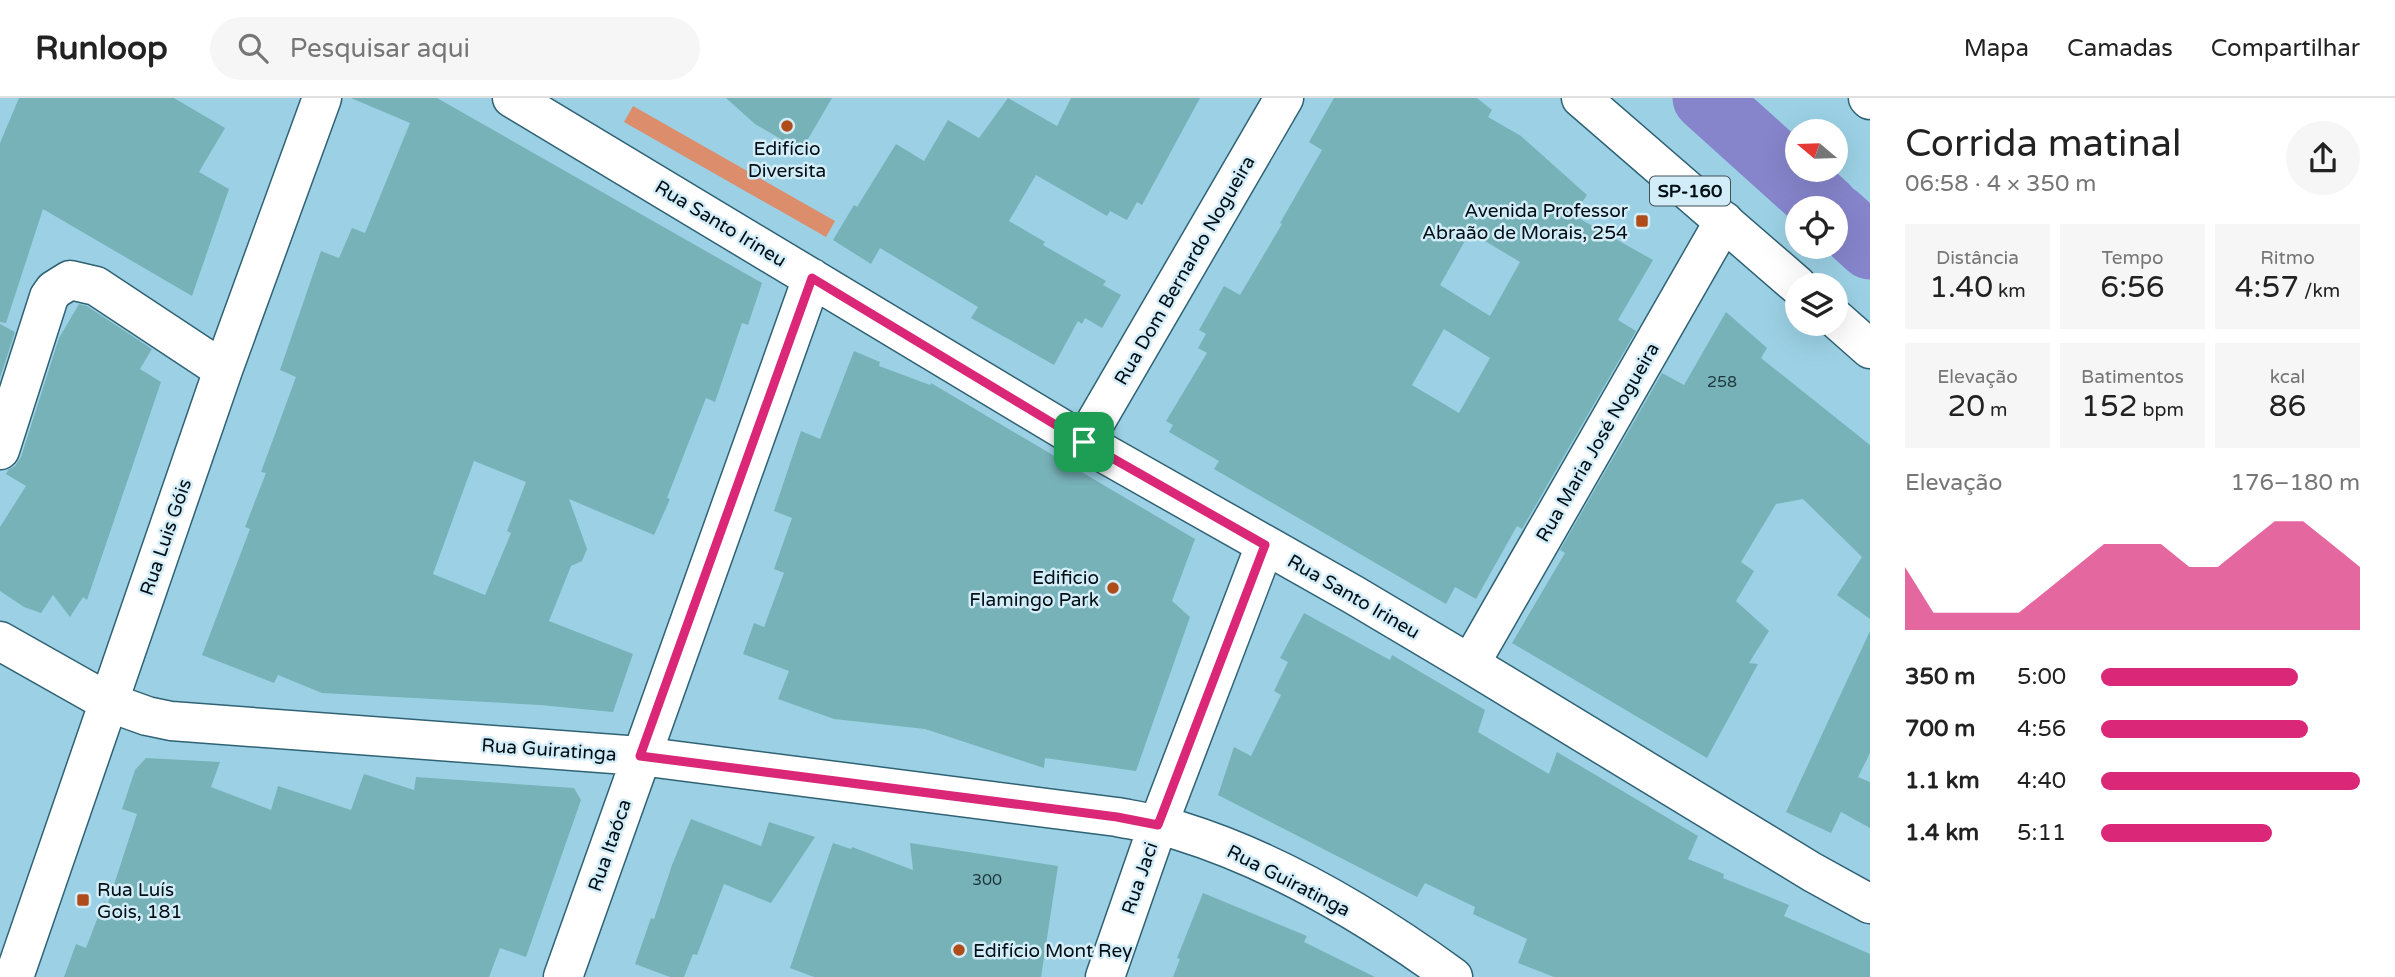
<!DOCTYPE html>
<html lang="pt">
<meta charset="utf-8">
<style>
body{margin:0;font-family:"Varela Round",sans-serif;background:#f6f6f6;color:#222;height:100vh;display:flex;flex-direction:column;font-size:26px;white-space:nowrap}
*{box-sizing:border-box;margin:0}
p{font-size:23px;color:#767676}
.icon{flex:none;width:38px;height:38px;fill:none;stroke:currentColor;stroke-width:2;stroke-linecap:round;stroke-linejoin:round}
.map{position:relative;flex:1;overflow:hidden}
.panel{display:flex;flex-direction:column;background:#fff;width:525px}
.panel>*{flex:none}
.needle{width:46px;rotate:289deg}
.buttons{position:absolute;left:1785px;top:21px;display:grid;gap:14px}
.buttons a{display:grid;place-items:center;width:63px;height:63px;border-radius:50%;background:#fff;box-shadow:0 7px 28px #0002;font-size:35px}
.pin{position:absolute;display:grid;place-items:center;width:60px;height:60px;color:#fff;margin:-30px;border-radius:14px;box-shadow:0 4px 10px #0006}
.round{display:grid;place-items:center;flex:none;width:74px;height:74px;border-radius:37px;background:#f6f6f6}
.summary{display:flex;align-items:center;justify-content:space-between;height:119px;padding:0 35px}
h1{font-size:38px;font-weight:600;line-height:52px}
.metrics{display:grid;grid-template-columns:repeat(3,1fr);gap:10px;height:119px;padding:7px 35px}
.metrics div{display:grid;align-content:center;border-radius:0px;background:#f6f6f6;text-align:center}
.metrics b{font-size:30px;font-weight:600}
.metrics small{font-size:19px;font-weight:400}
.metrics p{font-size:19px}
.chart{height:196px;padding:14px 35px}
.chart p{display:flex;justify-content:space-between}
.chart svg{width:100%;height:126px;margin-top:7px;fill:#db2777;opacity:.7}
ul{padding:0 35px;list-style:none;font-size:23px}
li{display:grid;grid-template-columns:112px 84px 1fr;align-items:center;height:52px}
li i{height:18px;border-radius:9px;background:#db2777}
header{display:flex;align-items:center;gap:42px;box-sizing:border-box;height:98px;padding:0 35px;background:#fff;border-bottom:2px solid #e0e0e0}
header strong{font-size:33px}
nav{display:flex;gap:38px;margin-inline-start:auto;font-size:24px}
.search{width:490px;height:63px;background:#f6f6f6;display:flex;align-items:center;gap:18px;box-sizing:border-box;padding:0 24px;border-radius:38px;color:#767676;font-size:26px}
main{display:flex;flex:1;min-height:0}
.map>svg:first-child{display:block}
.green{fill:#db8d6c}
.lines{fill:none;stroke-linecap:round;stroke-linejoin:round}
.river{stroke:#8685cc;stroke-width:65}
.building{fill:#77b2b8;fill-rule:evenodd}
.minor-casing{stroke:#2f6274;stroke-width:41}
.major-casing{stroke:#2f6274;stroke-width:41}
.minor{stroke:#fff;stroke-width:38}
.major{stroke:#fff;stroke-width:38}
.route-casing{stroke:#fff;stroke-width:14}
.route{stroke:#db2777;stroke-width:9}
.poi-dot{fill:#b04c19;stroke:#d3edf8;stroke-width:2.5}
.labels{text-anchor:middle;stroke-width:5;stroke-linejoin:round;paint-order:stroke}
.number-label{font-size:16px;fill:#1e373e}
.shield{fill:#d3edf8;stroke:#3f5159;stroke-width:2}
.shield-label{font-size:18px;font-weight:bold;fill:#000e15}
.poi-label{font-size:19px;fill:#000e15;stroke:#d3edf8;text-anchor:end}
.street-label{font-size:19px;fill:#000e15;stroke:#d3edf8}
</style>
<header>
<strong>Runloop</strong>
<div class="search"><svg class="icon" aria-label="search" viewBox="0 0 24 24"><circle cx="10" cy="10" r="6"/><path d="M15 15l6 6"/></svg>Pesquisar aqui</div>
<nav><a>Mapa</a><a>Camadas</a><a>Compartilhar</a></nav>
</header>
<main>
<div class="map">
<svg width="1870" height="879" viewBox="0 0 1870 879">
<rect width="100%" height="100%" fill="#9cd1e5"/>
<path class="green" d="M 633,8 L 835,123 L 826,139 L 624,24 Z"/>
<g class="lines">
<path class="river" d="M 1705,0 L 1827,110
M 1836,118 L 1870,149"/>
</g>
<path class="building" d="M 19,0 L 174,0 L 225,30 L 199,74 L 229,91 L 192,198 L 43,111 L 6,225 L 0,224 L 0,45 Z
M 351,0 L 437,0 L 762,185 L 748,227 L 742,225 L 715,304 L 706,300 L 667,400 L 670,401 L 654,437 L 569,401 L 587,451 L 582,463 L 571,468 L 549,523 L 633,556 L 613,614 L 540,607 L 322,595 L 278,577 L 274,585 L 202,557 L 250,431 L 245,429 L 266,375 L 261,374 L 296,279 L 280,272 L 321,153 L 339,160 L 352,130 L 365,135 L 410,25 ZM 474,363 L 526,384 L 507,433 L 511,435 L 485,497 L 433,476 Z
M 726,0 L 832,0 L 801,53 L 755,26 Z
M 1008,0 L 1057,28 L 1071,0 L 1200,0 L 1142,107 L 1137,104 L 1127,122 L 1110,113 L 1107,118 L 1036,77 L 1009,123 L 1045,144 L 1043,147 L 1106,183 L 1103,187 L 1121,197 L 1102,230 L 1085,220 L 1082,226 L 1078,223 L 1054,267 L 971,220 L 978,209 L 880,150 L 871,166 L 833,142 L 854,107 L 857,109 L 896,46 L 924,63 L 948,22 L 979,40 Z
M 1334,0 L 1477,0 L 1492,12 L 1488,19 L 1521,38 L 1587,97 L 1573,117 L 1653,162 L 1618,222 L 1636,233 L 1522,431 L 1517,428 L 1476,501 L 1455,489 L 1446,506 L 1214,371 L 1219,363 L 1169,334 L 1173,327 L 1166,323 L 1207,255 L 1198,250 L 1206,236 L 1199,232 L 1224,188 L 1240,197 L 1282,126 L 1280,125 L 1322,52 L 1309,44 ZM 1470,134 L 1520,164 L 1490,218 L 1440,187 ZM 1444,231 L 1490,260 L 1459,315 L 1412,287 Z
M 79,206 L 87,208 L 152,251 L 140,271 L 161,284 L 87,502 L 83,499 L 70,519 L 53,497 L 41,515 L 24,509 L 0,493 L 0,429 L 26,388 L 6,376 L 8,372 L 15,368 L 21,359 L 59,240 Z
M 1726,214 L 1767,250 L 1761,260 L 1870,347 L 1870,521 L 1837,497 L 1862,459 L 1803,401 L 1776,406 L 1741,464 L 1754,473 L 1736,503 L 1769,533 L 1749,565 L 1758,566 L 1707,660 L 1512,545 L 1565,455 L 1560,452 L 1662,275 L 1684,287 Z
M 0,226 L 15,234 L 0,280 Z
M 854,253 L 880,264 L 879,268 L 930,287 L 931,285 L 1195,441 L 1172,503 L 1190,519 L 1136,673 L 1045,660 L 1044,670 L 925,631 L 834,621 L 778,601 L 789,573 L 743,556 L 754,525 L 764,529 L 784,475 L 774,471 L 792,420 L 774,413 L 801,333 L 820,341 Z
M 1304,515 L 1390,562 L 1392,557 L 1485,612 L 1478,634 L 1549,676 L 1557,654 L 1698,738 L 1688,761 L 1724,776 L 1723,780 L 1789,807 L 1784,818 L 1870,856 L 1870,879 L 1554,879 L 1518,865 L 1527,841 L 1473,816 L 1475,809 L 1425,785 L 1417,799 L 1218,697 L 1234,649 L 1251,658 L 1281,597 L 1274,593 L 1288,564 L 1280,560 Z
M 1870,533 L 1870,655 L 1858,679 L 1870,684 L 1870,730 L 1841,714 L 1831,735 L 1786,714 Z
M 146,660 L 220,664 L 211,689 L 271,712 L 278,688 L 351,712 L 364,676 L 414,692 L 416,679 L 574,690 L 581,702 L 526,859 L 500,850 L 489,879 L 64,879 L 76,846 L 86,850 L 104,803 L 108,805 L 137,716 L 122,711 L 135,672 Z
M 691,721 L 761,748 L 769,724 L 815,739 L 771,805 L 724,786 L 697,857 L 693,856 L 684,879 L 670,879 L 635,866 L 651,820 L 654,821 L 672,767 Z
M 833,745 L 851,751 L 852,749 L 913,772 L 910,745 L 1058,768 L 1041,879 L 814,879 L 790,870 Z
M 1203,795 L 1307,838 L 1304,844 L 1375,879 L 1173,879 L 1180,861 L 1177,860 Z"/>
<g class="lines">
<g class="minor-casing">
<path id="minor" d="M 512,0 L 1084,344 L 1354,497 L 1470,566 L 1812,774 L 1870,806
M 1084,344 L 1284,0
M 0,352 L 49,199 L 54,192 L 70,182 L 96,188 L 223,272
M 0,543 L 108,604 L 147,618 L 171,623 L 640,658 L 1117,719 C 1138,723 1159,726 1180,733 C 1277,763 1372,820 1453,879
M 1470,566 L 1724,123
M 14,879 L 223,272 L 322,0
M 563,879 L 812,180
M 1105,879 L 1158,727 L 1265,447"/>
</g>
<g class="major-casing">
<path id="major" d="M 1581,0 L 1797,187
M 1868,0 L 1870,2
M 1836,221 L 1870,251"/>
</g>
<use href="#minor" class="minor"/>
<use href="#major" class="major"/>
</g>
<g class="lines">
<g class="route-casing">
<path id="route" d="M 812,180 L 1084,344 L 1265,447 L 1158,727 L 1117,719 L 640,658 Z"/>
</g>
<use href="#route" class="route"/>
</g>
<g class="poi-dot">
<circle cx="787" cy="28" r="7"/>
<rect x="1635" y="116" width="14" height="14" rx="3.5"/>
<circle cx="1113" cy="490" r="7"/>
<rect x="76" y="795" width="14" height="14" rx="3.5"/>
<circle cx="959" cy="852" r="7"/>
</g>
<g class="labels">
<g class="number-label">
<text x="1722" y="289">258</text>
<text x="987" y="787">300</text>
</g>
<rect class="shield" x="1650" y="78.5" width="80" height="29" rx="5"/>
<g class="shield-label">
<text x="1690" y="99">SP-160</text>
</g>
<g class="poi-label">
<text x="787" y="57" text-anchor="middle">Edifício<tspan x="787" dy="22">Diversita</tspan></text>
<text x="1628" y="119">Avenida Professor<tspan x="1628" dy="22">Abraão de Morais, 254</tspan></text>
<text x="1099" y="486">Edificio<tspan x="1099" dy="22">Flamingo Park</tspan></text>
<text x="97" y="798" text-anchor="start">Rua Luís<tspan x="97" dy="22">Gois, 181</tspan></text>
<text x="973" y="859" text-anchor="start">Edifício Mont Rey</text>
</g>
<g class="street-label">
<text transform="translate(721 125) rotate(31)" y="7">Rua Santo Irineu</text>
<text transform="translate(1184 172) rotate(-60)" y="7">Rua Dom Bernardo Nogueira</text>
<text transform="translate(1597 344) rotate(-60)" y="7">Rua Maria José Nogueira</text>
<text transform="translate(165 439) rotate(-71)" y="7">Rua Luis Góis</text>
<text transform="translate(1354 498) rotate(30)" y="7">Rua Santo Irineu</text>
<text transform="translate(549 651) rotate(4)" y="7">Rua Guiratinga</text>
<text transform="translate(609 747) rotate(-71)" y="7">Rua Itaóca</text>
<text transform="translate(1139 780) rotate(-71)" y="7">Rua Jaci</text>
<text transform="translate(1289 782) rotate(27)" y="7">Rua Guiratinga</text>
</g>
</g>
</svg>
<div class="buttons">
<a><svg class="needle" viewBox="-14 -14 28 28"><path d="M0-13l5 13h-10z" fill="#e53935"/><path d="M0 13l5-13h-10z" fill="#767676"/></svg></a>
<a><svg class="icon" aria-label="locate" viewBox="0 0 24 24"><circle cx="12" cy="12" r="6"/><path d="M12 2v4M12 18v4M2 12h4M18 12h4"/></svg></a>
<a><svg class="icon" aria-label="layers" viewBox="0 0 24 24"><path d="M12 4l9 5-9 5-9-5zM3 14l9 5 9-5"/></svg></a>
</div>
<div class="pin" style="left:1084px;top:344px;background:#1e9e55"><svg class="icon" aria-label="arrive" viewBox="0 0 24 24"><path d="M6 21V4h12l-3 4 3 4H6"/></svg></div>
</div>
<section class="panel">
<div class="summary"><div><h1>Corrida matinal</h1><p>06:58 · 4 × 350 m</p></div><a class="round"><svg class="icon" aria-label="share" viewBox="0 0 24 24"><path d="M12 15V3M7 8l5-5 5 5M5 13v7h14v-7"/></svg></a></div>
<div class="metrics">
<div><p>Distância</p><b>1.40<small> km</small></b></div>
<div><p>Tempo</p><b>6:56</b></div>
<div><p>Ritmo</p><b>4:57<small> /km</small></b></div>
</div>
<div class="metrics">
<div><p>Elevação</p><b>20<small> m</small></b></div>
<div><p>Batimentos</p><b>152<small> bpm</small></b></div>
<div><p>kcal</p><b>86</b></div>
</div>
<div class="chart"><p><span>Elevação</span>176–180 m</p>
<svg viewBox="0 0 160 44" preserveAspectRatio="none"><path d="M0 44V22L10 38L20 38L30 38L40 38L50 30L60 22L70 14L80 14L90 14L100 22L110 22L120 14L130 6L140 6L150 14L160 22V44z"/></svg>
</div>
<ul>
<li><b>350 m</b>5:00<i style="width:76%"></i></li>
<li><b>700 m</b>4:56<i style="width:80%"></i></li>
<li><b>1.1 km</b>4:40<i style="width:100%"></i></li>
<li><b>1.4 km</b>5:11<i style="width:66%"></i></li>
</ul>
</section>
</main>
